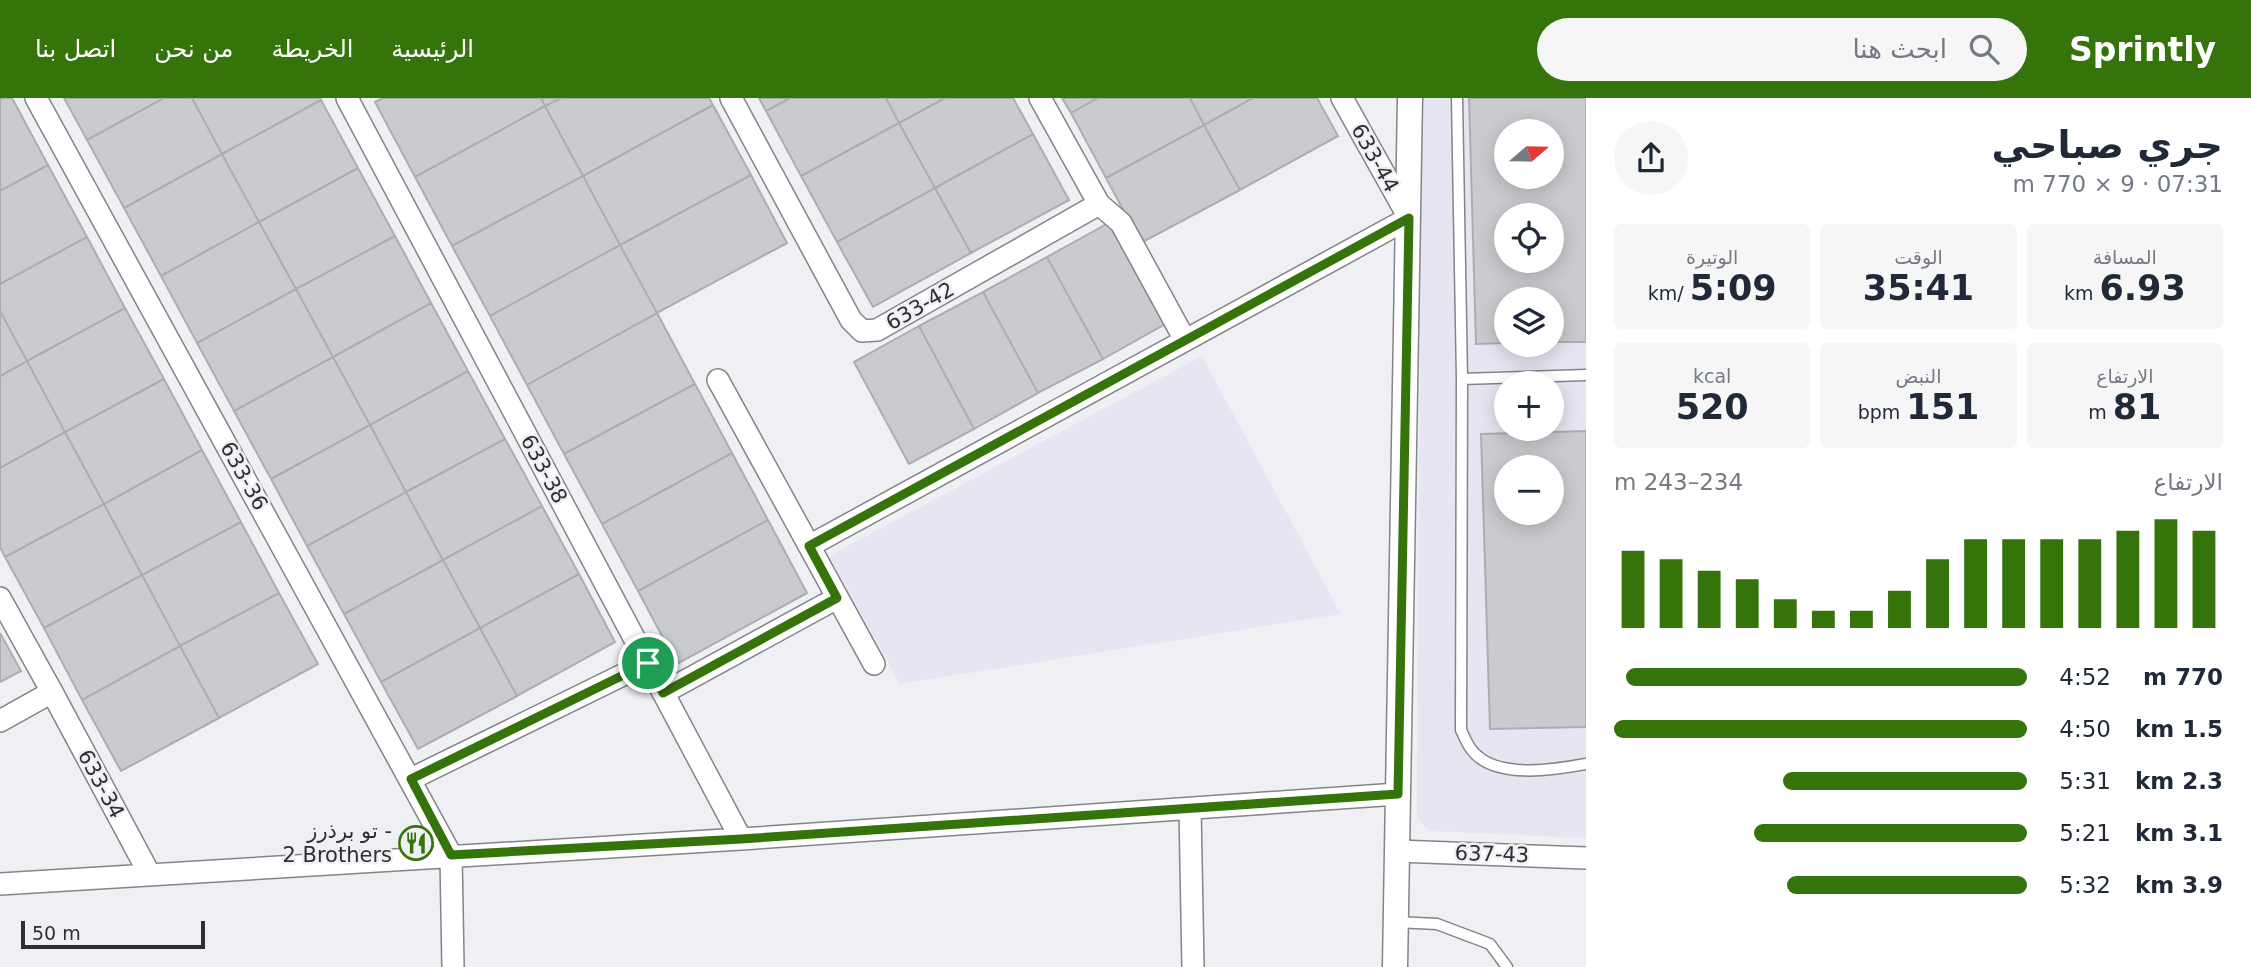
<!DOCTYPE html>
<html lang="ar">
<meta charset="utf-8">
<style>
body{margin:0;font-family:"DejaVu Sans",Vazirmatn,sans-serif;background:#f6f6f7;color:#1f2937;direction:rtl;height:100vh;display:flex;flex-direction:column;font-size:26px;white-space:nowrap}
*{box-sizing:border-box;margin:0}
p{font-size:23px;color:#747a83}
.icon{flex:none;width:38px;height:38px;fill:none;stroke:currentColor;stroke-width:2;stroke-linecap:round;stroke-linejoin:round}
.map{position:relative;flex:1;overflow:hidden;direction:ltr}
.drawer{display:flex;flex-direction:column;background:#fff;width:665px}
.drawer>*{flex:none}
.needle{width:46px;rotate:70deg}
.fabs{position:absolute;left:1494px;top:21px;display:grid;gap:14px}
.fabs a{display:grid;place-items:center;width:70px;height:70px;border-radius:50%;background:#fff;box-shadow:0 4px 18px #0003;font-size:35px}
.scale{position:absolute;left:21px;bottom:18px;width:184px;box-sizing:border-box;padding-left:7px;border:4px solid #2e2f30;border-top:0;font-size:19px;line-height:24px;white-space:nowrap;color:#2e2f30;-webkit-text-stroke:5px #eff0f4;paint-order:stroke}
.pin{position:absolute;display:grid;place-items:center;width:60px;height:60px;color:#fff;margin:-30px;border:4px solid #fff;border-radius:50%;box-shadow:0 2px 7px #0007}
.round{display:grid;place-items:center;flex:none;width:74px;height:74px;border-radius:37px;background:#f6f6f7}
.headline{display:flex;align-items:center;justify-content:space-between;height:119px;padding:0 28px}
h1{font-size:38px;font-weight:700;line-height:52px}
.figures{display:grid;grid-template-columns:repeat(3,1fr);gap:10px;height:119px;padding:7px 28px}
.figures div{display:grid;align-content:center;border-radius:7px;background:#f6f6f7;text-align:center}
.figures b{font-size:35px;font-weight:700}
.figures small{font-size:19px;font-weight:400}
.figures p{font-size:19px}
.chart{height:196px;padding:14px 28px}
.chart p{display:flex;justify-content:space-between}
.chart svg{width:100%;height:126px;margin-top:7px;stroke:#35730b;stroke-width:6}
ul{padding:0 28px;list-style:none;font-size:23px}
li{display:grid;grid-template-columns:112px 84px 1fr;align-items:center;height:52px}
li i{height:18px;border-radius:9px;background:#35730b}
header{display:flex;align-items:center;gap:42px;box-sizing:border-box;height:98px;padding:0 35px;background:#35730b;color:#fff}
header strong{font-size:33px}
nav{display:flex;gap:38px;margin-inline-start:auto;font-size:24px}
.search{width:490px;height:63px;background:#f6f6f7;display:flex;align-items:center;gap:18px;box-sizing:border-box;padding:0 24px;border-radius:38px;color:#747a83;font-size:26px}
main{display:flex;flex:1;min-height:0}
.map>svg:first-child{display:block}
.built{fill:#e5e6f2;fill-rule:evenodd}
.building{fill:#cacbcf;stroke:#adadb1;stroke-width:2;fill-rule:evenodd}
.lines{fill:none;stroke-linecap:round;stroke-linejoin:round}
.service-casing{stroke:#848488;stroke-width:13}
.minor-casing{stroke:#848488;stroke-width:24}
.tertiary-casing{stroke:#848488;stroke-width:27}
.service{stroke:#fff;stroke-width:10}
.minor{stroke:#fff;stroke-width:21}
.tertiary{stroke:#fff;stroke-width:24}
.route-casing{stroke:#fff;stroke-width:14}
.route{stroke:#35730b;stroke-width:9}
.labels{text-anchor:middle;stroke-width:5;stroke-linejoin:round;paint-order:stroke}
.street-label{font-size:21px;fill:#2e2f30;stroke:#eff0f4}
.poi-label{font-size:21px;fill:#2e2f30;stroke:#eff0f4;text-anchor:end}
</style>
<header>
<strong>Sprintly</strong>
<div class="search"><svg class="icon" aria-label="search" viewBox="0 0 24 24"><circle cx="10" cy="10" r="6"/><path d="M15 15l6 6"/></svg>ابحث هنا</div>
<nav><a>الرئيسية</a><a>الخريطة</a><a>من نحن</a><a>اتصل بنا</a></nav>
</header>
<main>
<section class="drawer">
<div class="headline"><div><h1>جري صباحي</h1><p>07:31 · 9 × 770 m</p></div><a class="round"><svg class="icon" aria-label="share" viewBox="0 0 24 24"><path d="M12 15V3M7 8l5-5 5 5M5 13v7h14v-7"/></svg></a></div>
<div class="figures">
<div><p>المسافة</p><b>6.93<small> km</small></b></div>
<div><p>الوقت</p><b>35:41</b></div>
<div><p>الوتيرة</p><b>5:09<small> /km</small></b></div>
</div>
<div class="figures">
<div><p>الارتفاع</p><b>81<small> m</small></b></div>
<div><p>النبض</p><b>151<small> bpm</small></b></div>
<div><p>kcal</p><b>520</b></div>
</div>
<div class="chart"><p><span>الارتفاع</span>234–243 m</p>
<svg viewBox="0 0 160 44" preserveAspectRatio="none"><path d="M5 44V17M15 44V20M25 44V24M35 44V27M45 44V34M55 44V38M65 44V38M75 44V31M85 44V20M95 44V13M105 44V13M115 44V13M125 44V13M135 44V10M145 44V6M155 44V10"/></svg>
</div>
<ul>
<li><b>770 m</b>4:52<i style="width:97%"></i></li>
<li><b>1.5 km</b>4:50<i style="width:100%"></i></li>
<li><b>2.3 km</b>5:31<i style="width:59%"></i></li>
<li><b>3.1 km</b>5:21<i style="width:66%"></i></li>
<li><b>3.9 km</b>5:32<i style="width:58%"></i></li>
</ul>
</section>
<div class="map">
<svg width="1586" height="869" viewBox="0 0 1586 869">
<rect width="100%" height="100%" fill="#eff0f4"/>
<path class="built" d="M 1421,0 L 1586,0 L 1586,740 L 1429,733 L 1417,720 ZM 1507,33 L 1552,33 L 1552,79 L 1507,79 ZM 1507,117 L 1552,117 L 1552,163 L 1507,163 ZM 1507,201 L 1552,201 L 1552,247 L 1507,247 ZM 1507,285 L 1552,285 L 1552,331 L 1507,331 ZM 1507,369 L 1552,369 L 1552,415 L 1507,415 Z
M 1202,258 L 1341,516 L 900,586 L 829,458 Z"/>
<path class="building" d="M 2,0 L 12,0 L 48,67 L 0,93 L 0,1 Z
M 64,0 L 164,0 L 87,42 Z
M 164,0 L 192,0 L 222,56 L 124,110 L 87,42 Z
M 192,0 L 320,0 L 321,2 L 222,56 Z
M 383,0 L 541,0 L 545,8 L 415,79 L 375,4 Z
M 541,0 L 561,0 L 545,8 Z
M 561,0 L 709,0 L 713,7 L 583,78 L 545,8 Z
M 759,0 L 790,0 L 766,13 Z
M 790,0 L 886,0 L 899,25 L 801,78 L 766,13 Z
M 886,0 L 945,0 L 899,25 Z
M 945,0 L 1013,0 L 1033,36 L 935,90 L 899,25 Z
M 1062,0 L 1098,0 L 1071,15 Z
M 1098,0 L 1190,0 L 1204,27 L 1106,80 L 1071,15 Z
M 1190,0 L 1253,0 L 1204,27 Z
M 1253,0 L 1317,0 L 1338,38 L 1240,92 L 1204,27 Z
M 1469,0 L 1586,0 L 1586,244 L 1552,244 L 1552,201 L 1507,201 L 1507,245 L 1476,246 ZM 1507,33 L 1552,33 L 1552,79 L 1507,79 ZM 1507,117 L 1552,117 L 1552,163 L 1507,163 Z
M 321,2 L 358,70 L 259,124 L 222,56 Z
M 713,7 L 751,77 L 620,147 L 583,78 Z
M 545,8 L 583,78 L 452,148 L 415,79 Z
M 899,25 L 935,90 L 837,144 L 801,78 Z
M 1204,27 L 1240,92 L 1141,145 L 1106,80 Z
M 1033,36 L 1069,102 L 971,155 L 935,90 Z
M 222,56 L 259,124 L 161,178 L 124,110 Z
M 48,67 L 87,139 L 0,186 L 0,93 Z
M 358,70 L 395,138 L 296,191 L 259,124 Z
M 751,77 L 787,145 L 657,215 L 620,147 Z
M 583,78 L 620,147 L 490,218 L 452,148 Z
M 935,90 L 971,155 L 873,209 L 837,144 Z
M 1112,123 L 1167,225 L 1103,261 L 1047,159 Z
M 259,124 L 296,191 L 197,245 L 161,178 Z
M 395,138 L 431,205 L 333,259 L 296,191 Z
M 87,139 L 125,210 L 27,263 L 0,213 L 0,186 Z
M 620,147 L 657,215 L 527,287 L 490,218 Z
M 1047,159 L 1103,261 L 1038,295 L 983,194 Z
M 296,191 L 333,259 L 234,313 L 197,245 Z
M 983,194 L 1038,295 L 974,331 L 919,228 Z
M 431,205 L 468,273 L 370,327 L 333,259 Z
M 125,210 L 164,281 L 65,334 L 27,263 Z
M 0,213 L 27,263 L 0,278 Z
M 657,215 L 695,286 L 564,356 L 527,287 Z
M 919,228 L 974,331 L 909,366 L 854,264 Z
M 333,259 L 370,327 L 271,381 L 234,313 Z
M 27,263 L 65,334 L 0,370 L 0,278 Z
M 468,273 L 505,341 L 406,394 L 370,327 Z
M 164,281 L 202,352 L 104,406 L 65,334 Z
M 695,286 L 732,355 L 602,426 L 564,356 Z
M 370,327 L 406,394 L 307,448 L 271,381 Z
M 1586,333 L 1586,629 L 1490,631 L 1481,336 ZM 1507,369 L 1552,369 L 1552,415 L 1507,415 Z
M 65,334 L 104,406 L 5,459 L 0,449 L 0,370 Z
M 505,341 L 542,408 L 443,462 L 406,394 Z
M 202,352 L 241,424 L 142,477 L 104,406 Z
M 732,355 L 768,422 L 638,493 L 602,426 Z
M 406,394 L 443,462 L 344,516 L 307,448 Z
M 104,406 L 142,477 L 44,530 L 5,459 Z
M 542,408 L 579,476 L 480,530 L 443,462 Z
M 768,422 L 807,495 L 677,566 L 638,493 Z
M 241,424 L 279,495 L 180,548 L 142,477 Z
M 443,462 L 480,530 L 381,584 L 344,516 Z
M 579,476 L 615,544 L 517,598 L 480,530 Z
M 142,477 L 180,548 L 82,602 L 44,530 Z
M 279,495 L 318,566 L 219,620 L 180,548 Z
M 480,530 L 517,598 L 418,651 L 381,584 Z
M 0,535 L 21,573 L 0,584 Z
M 180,548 L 219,620 L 121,673 L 82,602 Z"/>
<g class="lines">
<g class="service-casing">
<path id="service" d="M 1457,0 L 1462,281 L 1461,632 C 1464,638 1467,646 1471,651 C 1493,682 1554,672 1586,666
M 1462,281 L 1586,277
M 1396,824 L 1437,826 L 1490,846 L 1507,869"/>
</g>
<g class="minor-casing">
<path id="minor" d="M 36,0 L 451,757 L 453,869
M 347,0 L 741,741
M 731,0 L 851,222 L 862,233 L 877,232 L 1099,106 L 1040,0
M 1099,106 L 1121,125 L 1185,242
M 718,282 L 874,566
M 809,448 L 1409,120 L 1342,0
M 0,500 L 52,594 L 0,623
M 52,594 L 150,777
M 663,595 L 837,500
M 411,681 L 647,565
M 1190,711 L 1193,869
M 1397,753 L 1586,760
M 0,786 L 741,741 L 1398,696"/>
</g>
<g class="tertiary-casing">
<path id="tertiary" d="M 1395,869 L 1410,0"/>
</g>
<use href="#service" class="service"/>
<use href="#minor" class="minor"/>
<use href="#tertiary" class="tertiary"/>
</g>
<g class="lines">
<g class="route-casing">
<path id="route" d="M 1409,120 L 1398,696 L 741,741 L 451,757 L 411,681 L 648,565 L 663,595 L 837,500 L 809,448 Z"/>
</g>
<use href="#route" class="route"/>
</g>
<defs>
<g id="restaurant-ring" transform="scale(1.75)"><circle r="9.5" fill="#eff0f4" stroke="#35730b" stroke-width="1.5"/><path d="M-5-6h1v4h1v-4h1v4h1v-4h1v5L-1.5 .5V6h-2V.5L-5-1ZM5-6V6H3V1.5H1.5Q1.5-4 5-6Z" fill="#35730b"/></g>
</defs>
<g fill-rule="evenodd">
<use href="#restaurant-ring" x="416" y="745"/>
</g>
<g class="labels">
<g class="street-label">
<text transform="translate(1375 60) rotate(61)" y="7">633-44</text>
<text transform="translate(920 208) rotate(-30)" y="7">633-42</text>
<text transform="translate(544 371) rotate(62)" y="7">633-38</text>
<text transform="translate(244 378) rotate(61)" y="7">633-36</text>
<text transform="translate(101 686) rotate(62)" y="7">633-34</text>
<text transform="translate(1492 756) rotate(2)" y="7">637-43</text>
</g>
<g class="poi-label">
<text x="392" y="740">تو برذرز -<tspan x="392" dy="24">2 Brothers</tspan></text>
</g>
</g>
</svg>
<div class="fabs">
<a><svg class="needle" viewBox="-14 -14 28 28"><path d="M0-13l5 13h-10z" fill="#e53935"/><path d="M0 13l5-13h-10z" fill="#747a83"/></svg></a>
<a><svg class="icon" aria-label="locate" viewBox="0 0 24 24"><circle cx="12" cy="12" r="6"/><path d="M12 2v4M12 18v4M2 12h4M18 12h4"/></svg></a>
<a><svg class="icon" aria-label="layers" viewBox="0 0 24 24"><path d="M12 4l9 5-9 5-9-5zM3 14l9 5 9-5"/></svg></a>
<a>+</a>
<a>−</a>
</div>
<div class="scale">50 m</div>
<div class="pin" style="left:648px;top:565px;background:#1e9e55"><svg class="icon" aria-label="arrive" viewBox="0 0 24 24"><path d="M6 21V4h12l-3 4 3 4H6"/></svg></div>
</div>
</main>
